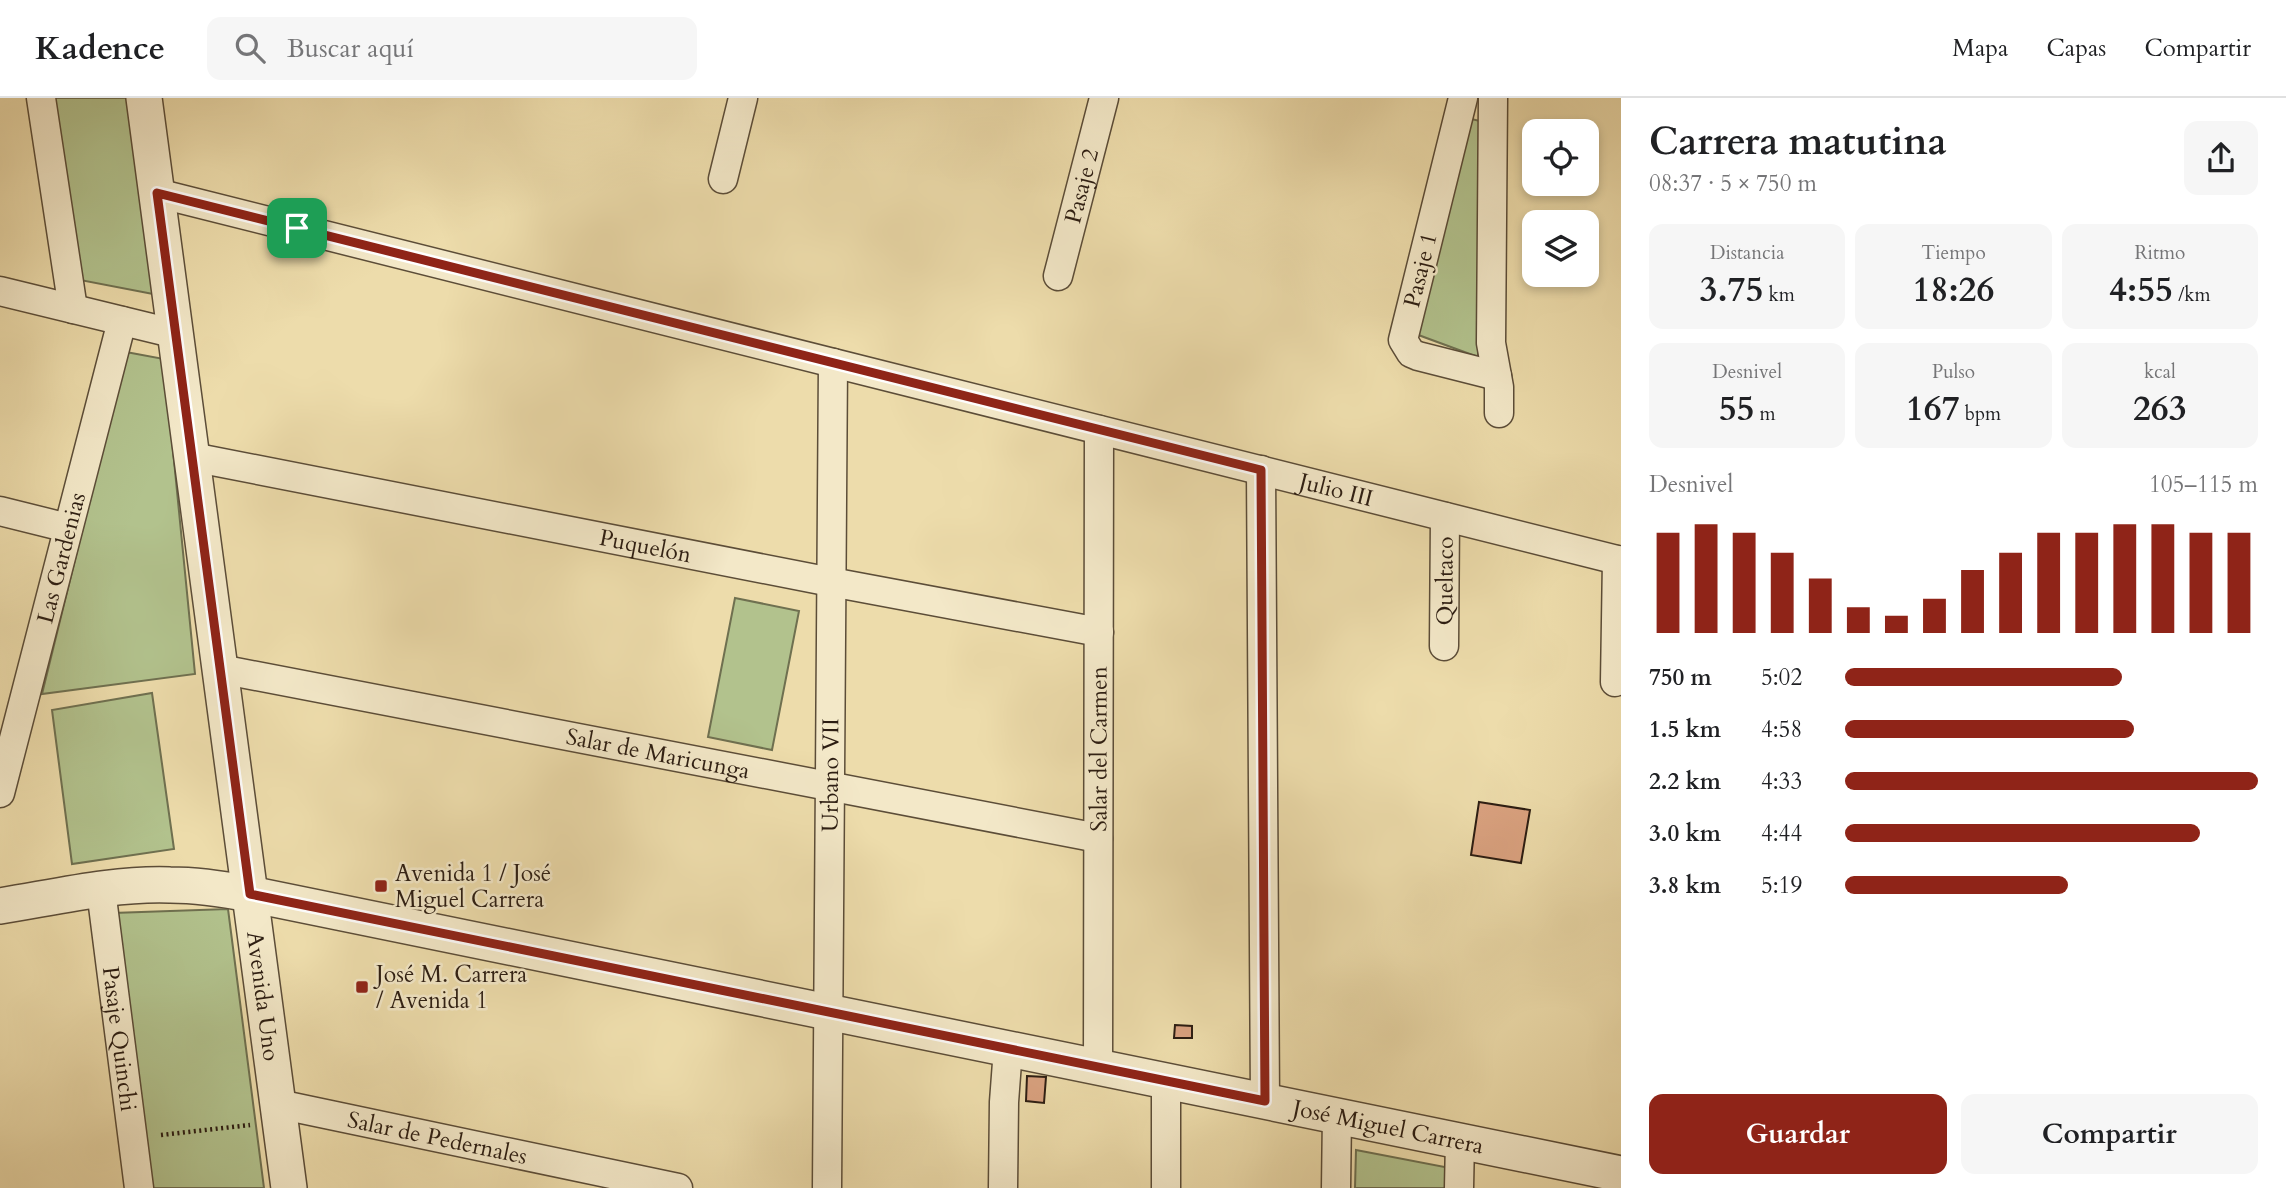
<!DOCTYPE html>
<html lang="es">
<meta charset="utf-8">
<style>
body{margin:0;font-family:Cardo,serif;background:#f6f6f6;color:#202124;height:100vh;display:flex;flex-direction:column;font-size:26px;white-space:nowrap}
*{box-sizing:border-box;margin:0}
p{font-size:23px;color:#757577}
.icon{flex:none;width:38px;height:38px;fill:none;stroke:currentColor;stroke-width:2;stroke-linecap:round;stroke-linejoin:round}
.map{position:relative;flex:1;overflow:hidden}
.details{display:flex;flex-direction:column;background:#fff;width:665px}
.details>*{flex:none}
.buttons{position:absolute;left:1522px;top:21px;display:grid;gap:14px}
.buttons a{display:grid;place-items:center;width:77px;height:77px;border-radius:14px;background:#fff;box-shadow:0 4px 10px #0003;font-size:35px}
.pin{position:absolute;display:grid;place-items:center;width:60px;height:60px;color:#fff;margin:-30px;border-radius:14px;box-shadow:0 4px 10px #0006}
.round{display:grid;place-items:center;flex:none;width:74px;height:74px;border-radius:14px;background:#f6f6f6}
.head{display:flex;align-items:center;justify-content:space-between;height:119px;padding:0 28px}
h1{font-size:38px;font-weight:800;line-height:52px}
.metrics{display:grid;grid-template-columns:repeat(3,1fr);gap:10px;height:119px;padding:7px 28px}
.metrics div{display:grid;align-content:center;border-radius:14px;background:#f6f6f6;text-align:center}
.metrics b{font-size:35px;font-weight:800}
.metrics small{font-size:19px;font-weight:400}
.metrics p{font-size:19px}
.chart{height:196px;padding:14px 28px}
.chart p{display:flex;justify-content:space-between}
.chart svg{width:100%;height:126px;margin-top:7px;stroke:#8f2418;stroke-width:6}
.cta{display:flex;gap:14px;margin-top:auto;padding:14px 28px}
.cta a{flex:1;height:80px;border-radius:14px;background:#8f2418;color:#fff;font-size:28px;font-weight:800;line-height:80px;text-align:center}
.cta a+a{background:#f6f6f6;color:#202124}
ul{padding:0 28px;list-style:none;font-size:23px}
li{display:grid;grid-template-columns:112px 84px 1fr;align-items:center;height:52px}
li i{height:18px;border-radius:9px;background:#8f2418}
header{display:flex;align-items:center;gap:42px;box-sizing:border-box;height:98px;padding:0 35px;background:#fff;border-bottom:2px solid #e0e0e0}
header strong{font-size:33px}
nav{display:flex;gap:38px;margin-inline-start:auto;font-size:24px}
.search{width:490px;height:63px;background:#f6f6f6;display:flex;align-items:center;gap:18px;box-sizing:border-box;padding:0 24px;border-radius:14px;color:#757577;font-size:26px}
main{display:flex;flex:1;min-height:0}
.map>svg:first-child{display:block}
.green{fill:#b2c28d;stroke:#6f7050;stroke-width:2}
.building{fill:#daa280;stroke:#2c1d12;stroke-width:2}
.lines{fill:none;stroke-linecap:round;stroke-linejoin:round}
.minor-casing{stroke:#5c4d38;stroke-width:31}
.tertiary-casing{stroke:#5c4d38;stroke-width:38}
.path{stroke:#2c1d12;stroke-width:4.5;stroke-dasharray:2 3.5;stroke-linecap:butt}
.minor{stroke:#f3e8c8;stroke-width:28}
.tertiary{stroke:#f3e8c8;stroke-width:35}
.route-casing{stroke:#fff;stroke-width:14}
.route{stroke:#8f2418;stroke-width:9}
.poi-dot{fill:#8f2418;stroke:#f3e8c8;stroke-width:2.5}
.labels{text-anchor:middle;stroke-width:5;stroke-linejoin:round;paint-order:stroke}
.street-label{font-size:23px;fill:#2c1d12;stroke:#f3e8c8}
.poi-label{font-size:23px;fill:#2c1d12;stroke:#f3e8c8;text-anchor:start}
</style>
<header>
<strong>Kadence</strong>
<div class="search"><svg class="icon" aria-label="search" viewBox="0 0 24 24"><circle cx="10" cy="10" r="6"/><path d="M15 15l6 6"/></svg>Buscar aquí</div>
<nav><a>Mapa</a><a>Capas</a><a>Compartir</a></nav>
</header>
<main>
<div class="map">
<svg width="1621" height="1090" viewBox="0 0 1621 1090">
<rect width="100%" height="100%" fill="#eddcab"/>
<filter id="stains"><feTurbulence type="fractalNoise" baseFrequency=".00286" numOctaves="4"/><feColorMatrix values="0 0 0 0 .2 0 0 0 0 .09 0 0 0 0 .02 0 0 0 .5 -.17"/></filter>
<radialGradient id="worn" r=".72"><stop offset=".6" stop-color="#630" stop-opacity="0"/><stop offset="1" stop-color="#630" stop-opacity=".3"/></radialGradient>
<path class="green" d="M 54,0 L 129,0 L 153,196 L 80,182 Z
M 1463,19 L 1480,23 L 1478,259 L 1413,235 Z
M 126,254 L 164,261 L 195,576 L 42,596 Z
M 735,500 L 799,513 L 772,652 L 708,639 Z
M 152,595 L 174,751 L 72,766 L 52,612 Z
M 228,811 L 264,1090 L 147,1090 L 113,815 Z
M 1356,1052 L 1450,1070 L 1449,1090 L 1355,1090 Z"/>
<path class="building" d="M 1479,704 L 1530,712 L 1521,765 L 1471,757 Z
M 1175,927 L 1192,928 L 1192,940 L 1174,940 Z
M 1027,978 L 1046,979 L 1044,1005 L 1026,1003 Z"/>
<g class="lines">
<g class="minor-casing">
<g id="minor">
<path d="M 41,0 L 73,211"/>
<path d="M 1463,0 L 1403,242 L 1411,255 L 1418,258 L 1497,278"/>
<path d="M 1493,0 L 1491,245 L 1499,289 L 1499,315"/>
<path d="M 723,81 L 743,0"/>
<path id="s1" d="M 157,95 L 1621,463"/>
<path id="s2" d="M 1058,178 L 1104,0"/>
<path d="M 0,193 L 176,236"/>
<path id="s3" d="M 192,359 L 831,484 L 1099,534"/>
<path d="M 1261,372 L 1265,1003"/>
<path d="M 0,413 L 68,430"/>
<path id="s4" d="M 1444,548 L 1445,419"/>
<path id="s5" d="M 220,571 L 1098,740"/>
<path d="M 1615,584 L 1617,462"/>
<path id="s6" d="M 0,695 L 122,223"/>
<path id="s7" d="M 101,792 L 139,1090"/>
<path id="s8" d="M 1098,969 L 1099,332"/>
<path id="s9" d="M 278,1006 L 678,1090"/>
<path id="s10" d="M 827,1090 L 833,265"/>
<path d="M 1003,1090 L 1004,1004 L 1008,951"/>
<path d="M 1166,1090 L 1166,983"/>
<path d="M 1336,1090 L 1337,1017"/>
<path d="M 1459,1090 L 1460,1042"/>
</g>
</g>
<g class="tertiary-casing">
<g id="tertiary">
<path id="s11" d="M 144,0 L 289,1090"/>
<path id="s12" d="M 0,808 C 56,799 114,785 170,787 C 197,787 224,791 250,796 L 1621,1076"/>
</g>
</g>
<path class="path" d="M 161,1037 L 250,1027"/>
<use href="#minor" class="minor"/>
<use href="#tertiary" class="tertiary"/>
</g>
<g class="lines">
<g class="route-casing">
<path id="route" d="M 157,95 L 1261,372 L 1265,1003 L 250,796 Z"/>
</g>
<use href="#route" class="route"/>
</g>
<g class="poi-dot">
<rect x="374" y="781" width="14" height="14" rx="3.5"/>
<rect x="355" y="882" width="14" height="14" rx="3.5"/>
</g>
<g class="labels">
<g class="street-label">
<text dy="8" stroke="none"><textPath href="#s2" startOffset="93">Pasaje 2</textPath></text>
<text transform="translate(1420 172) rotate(-76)" y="8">Pasaje 1</text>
<text dy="8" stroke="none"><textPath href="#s1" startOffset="1216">Julio III</textPath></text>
<text dy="8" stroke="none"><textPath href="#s3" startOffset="462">Puquelón</textPath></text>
<text dy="8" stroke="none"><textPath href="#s6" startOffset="243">Las Gardenias</textPath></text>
<text dy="8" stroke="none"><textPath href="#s4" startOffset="65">Queltaco</textPath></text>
<text dy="8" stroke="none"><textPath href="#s8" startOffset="318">Salar del Carmen</textPath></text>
<text dy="8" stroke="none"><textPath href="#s5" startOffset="446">Salar de Maricunga</textPath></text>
<text dy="8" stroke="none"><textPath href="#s10" startOffset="413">Urbano VII</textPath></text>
<text dy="8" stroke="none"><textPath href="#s11" startOffset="906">Avenida Uno</textPath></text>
<text dy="8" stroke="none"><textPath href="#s7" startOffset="150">Pasaje Quinchi</textPath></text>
<text dy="8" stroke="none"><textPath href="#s12" startOffset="1414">José Miguel Carrera</textPath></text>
<text dy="8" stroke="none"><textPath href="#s9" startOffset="163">Salar de Pedernales</textPath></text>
</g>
<g class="poi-label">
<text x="395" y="783">Avenida 1 / José<tspan x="395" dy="26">Miguel Carrera</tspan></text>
<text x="376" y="884">José M. Carrera<tspan x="376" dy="26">/ Avenida 1</tspan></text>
</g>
</g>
<rect width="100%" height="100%" filter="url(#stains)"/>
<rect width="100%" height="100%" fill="url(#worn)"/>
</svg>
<div class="buttons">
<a><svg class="icon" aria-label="locate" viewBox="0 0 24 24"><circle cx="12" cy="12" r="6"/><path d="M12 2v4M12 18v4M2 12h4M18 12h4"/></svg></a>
<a><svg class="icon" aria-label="layers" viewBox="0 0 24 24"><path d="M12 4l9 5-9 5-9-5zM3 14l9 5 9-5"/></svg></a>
</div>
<div class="pin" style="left:297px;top:130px;background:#1e9e55"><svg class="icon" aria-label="arrive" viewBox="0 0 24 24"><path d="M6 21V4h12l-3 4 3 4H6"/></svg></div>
</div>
<section class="details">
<div class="head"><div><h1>Carrera matutina</h1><p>08:37 · 5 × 750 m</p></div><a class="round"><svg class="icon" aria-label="share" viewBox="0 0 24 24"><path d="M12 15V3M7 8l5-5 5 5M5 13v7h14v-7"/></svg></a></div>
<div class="metrics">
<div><p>Distancia</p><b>3.75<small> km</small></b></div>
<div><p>Tiempo</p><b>18:26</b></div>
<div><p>Ritmo</p><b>4:55<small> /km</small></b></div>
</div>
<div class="metrics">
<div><p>Desnivel</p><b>55<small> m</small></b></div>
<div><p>Pulso</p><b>167<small> bpm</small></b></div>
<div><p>kcal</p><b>263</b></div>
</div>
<div class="chart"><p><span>Desnivel</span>105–115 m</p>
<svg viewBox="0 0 160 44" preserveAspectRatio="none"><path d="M5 44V9M15 44V6M25 44V9M35 44V16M45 44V25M55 44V35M65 44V38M75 44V32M85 44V22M95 44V16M105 44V9M115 44V9M125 44V6M135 44V6M145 44V9M155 44V9"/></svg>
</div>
<ul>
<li><b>750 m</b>5:02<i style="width:67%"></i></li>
<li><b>1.5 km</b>4:58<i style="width:70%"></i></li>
<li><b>2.2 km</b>4:33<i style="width:100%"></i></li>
<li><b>3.0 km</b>4:44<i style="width:86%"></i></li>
<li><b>3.8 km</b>5:19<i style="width:54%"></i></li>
</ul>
<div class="cta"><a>Guardar</a><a>Compartir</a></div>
</section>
</main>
